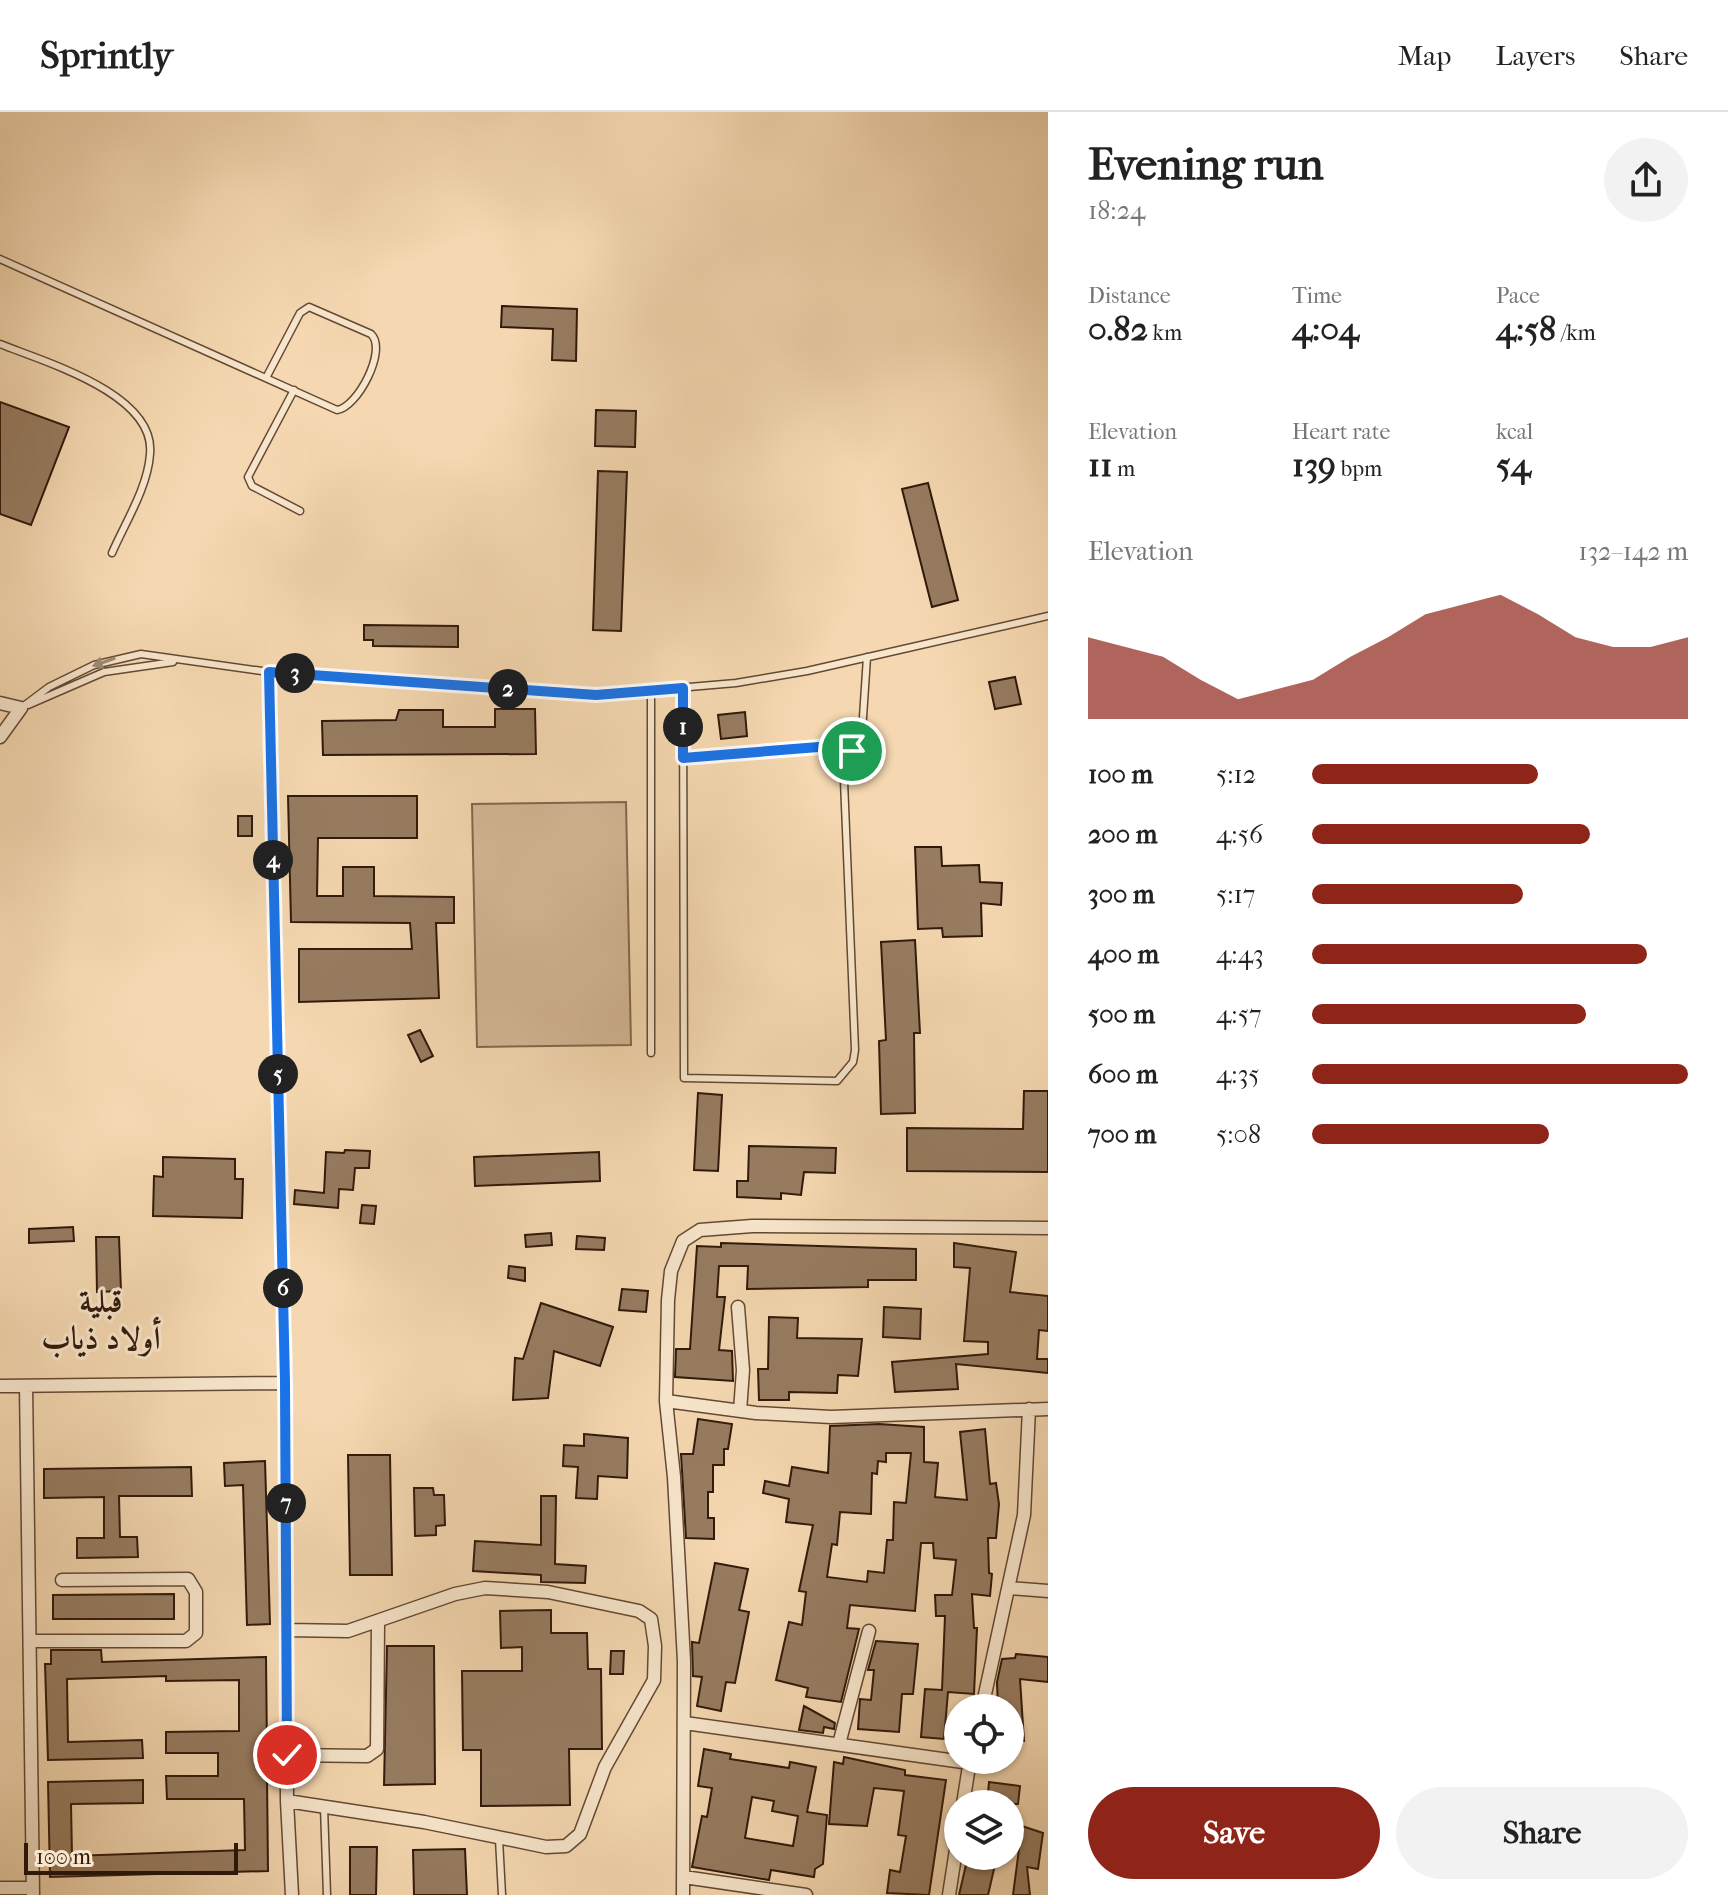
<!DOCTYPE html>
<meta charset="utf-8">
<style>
body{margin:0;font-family:"IM FELL French Canon",Amiri,serif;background:#f2f2f2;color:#222;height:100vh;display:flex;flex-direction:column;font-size:30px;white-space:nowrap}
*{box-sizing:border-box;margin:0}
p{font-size:26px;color:#767676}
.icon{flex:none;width:44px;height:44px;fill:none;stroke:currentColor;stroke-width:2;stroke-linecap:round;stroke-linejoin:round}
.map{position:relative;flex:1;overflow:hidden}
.panel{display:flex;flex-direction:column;background:#fff;width:680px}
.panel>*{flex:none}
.buttons{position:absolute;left:944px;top:1582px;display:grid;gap:16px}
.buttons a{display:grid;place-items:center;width:80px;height:80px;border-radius:50%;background:#fff;box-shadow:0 2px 6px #0004;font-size:40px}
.scale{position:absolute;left:24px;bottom:20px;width:214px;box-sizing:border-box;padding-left:8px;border:4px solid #31190a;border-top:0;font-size:22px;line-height:28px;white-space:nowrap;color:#31190a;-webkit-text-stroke:6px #f8e6cc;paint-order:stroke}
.pin{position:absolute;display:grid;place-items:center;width:68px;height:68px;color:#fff;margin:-34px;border:4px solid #fff;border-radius:50%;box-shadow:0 2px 8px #0007}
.km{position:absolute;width:40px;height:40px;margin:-20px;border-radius:50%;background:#222;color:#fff;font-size:22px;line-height:40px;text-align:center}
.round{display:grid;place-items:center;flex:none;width:84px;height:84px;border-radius:42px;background:#f2f2f2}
.head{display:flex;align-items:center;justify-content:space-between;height:136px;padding:0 40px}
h1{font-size:44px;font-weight:700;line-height:60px}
.figures{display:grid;grid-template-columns:repeat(3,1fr);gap:12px;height:136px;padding:8px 40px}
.figures div{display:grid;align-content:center}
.figures b{font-size:34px;font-weight:700}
.figures small{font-size:22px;font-weight:400}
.figures p{font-size:22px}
.chart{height:224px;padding:16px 40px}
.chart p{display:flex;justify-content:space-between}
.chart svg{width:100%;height:144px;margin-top:8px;fill:#8f2418;opacity:.7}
.button{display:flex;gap:16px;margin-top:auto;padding:16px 40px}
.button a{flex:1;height:92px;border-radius:48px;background:#8f2418;color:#fff;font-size:32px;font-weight:700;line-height:92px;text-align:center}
.button a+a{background:#f2f2f2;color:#222}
ul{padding:0 40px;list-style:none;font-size:26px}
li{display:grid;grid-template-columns:128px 96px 1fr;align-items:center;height:60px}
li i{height:20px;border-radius:10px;background:#8f2418}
header{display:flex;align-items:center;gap:48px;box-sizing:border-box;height:112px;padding:0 40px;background:#fff;border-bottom:2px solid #e0e0e0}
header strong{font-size:38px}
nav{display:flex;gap:44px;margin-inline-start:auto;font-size:28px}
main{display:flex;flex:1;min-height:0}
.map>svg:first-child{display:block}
.green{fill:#d4b895;stroke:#826850;stroke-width:2}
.building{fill:#977c61;stroke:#31190a;stroke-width:2;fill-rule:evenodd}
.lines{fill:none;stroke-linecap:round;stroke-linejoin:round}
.lane-casing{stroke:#624934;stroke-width:9}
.street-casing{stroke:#624934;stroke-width:15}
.lane{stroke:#f8e6cc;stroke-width:6}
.street{stroke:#f8e6cc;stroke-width:12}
.oneway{fill:#9e8a75}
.route-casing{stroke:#fff;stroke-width:16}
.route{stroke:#1a73e8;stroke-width:10}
.labels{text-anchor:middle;stroke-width:6;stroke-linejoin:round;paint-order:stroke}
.district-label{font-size:32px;font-weight:bold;fill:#31190a;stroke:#f8e6cc}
</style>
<header>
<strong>Sprintly</strong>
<nav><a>Map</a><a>Layers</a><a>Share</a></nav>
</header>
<main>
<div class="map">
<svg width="1048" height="1783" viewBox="0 0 1048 1783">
<rect width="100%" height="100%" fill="#f5d8b1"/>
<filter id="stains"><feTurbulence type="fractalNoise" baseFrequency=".0025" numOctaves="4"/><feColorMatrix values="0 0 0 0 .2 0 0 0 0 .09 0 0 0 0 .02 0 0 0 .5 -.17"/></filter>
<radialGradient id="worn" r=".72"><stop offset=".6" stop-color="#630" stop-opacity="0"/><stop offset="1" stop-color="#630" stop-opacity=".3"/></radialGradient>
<path class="green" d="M 626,690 L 631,933 L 477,935 L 472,692 Z"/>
<path class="building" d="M 502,194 L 577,197 L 576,249 L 552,248 L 553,217 L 501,215 Z
M 0,290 L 69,315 L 31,413 L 0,402 Z
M 596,298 L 636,299 L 635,335 L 595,334 Z
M 598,359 L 627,360 L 621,519 L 593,518 Z
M 928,371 L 958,488 L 932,495 L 902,377 Z
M 364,513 L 458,514 L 458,535 L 373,534 L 373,528 L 364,528 Z
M 1015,565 L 1021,592 L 995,597 L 989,570 Z
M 495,597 L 535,597 L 536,642 L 323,643 L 322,609 L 396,608 L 399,598 L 443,598 L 443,615 L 495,615 Z
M 745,600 L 747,624 L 721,627 L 718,603 Z
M 288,684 L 417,684 L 417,726 L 318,726 L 317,784 L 343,784 L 343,755 L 374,755 L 374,784 L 454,785 L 454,811 L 436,811 L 439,886 L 299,890 L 299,837 L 412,837 L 410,811 L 291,810 Z
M 238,704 L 252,704 L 252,724 L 238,724 Z
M 915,735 L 941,735 L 942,754 L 979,753 L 980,770 L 1002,771 L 1001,793 L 981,791 L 982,824 L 943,825 L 942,816 L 918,817 Z
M 915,828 L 920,921 L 914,921 L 915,1001 L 881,1002 L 879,929 L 886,928 L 881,830 Z
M 420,918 L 433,944 L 421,950 L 408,923 Z
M 1024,979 L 1048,979 L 1048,1060 L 907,1059 L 907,1016 L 1023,1017 Z
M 698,981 L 722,983 L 718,1059 L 694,1058 Z
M 749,1034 L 836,1036 L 835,1061 L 804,1060 L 801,1083 L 781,1081 L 781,1087 L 737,1085 L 737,1069 L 748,1069 Z
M 345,1038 L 370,1039 L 369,1056 L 355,1056 L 353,1078 L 339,1077 L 338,1096 L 294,1092 L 295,1078 L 324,1081 L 326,1040 L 344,1041 Z
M 599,1040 L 600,1069 L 475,1074 L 474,1045 Z
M 163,1045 L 235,1047 L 235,1067 L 243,1067 L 242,1106 L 153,1104 L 154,1064 L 163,1065 Z
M 362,1093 L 376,1094 L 374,1112 L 360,1111 Z
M 73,1115 L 74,1129 L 29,1131 L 29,1117 Z
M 551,1121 L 552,1133 L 526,1135 L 525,1123 Z
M 577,1124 L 605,1126 L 604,1138 L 576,1137 Z
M 96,1125 L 119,1125 L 121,1179 L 97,1180 Z
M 721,1131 L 916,1137 L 916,1168 L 868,1168 L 868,1175 L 747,1177 L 748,1154 L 719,1154 L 717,1185 L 725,1185 L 719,1238 L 732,1239 L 733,1269 L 675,1265 L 676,1237 L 690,1237 L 697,1134 L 721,1135 Z
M 954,1131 L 1016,1140 L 1010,1180 L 1048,1184 L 1048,1219 L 1039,1218 L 1037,1247 L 1048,1247 L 1048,1261 L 956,1252 L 958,1277 L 895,1280 L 892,1250 L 988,1242 L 988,1230 L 964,1229 L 970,1156 L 954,1155 Z
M 509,1154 L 525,1156 L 525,1169 L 508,1166 Z
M 622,1177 L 648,1179 L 646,1200 L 619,1198 Z
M 541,1191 L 613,1215 L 600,1254 L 554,1239 L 548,1286 L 513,1288 L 515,1246 L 523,1247 Z
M 884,1195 L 921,1197 L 920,1227 L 883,1225 Z
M 769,1205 L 798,1206 L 797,1226 L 862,1227 L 858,1264 L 838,1263 L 837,1281 L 789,1280 L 789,1288 L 759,1288 L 758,1257 L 768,1257 Z
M 698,1307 L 732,1312 L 728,1337 L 724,1337 L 724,1353 L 713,1353 L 713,1380 L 708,1380 L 708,1406 L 714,1406 L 714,1427 L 686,1426 L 681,1342 L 693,1342 Z
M 879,1312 L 924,1315 L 924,1350 L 938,1351 L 935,1385 L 967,1388 L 960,1320 L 985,1317 L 990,1372 L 996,1371 L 999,1392 L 996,1426 L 988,1426 L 989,1461 L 992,1462 L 990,1484 L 972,1482 L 974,1516 L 977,1516 L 974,1582 L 948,1580 L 944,1627 L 921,1625 L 925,1577 L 942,1578 L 945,1504 L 936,1504 L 935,1483 L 952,1483 L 956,1448 L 934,1446 L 933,1431 L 921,1431 L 915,1499 L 850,1493 L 847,1516 L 859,1517 L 841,1590 L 806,1585 L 808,1576 L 776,1568 L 789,1510 L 802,1513 L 806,1480 L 799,1479 L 813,1413 L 786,1410 L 789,1387 L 763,1381 L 765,1369 L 789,1374 L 792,1355 L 828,1361 L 830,1314 ZM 886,1341 L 911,1341 L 906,1391 L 894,1390 L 893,1428 L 887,1428 L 884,1461 L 868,1459 L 867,1470 L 827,1465 L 832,1432 L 837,1433 L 840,1400 L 871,1402 L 872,1361 L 877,1362 L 878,1349 L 886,1350 Z
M 584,1322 L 628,1326 L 627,1366 L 598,1364 L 597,1387 L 576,1386 L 578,1355 L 563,1354 L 564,1333 L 584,1334 Z
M 348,1343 L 390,1343 L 392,1463 L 350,1463 Z
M 265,1349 L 270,1512 L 247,1513 L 243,1373 L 225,1374 L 224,1351 Z
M 191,1355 L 192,1384 L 119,1384 L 120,1425 L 137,1425 L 138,1445 L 77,1446 L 77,1426 L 104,1426 L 104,1385 L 44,1386 L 44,1357 Z
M 414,1376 L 433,1376 L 434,1383 L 444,1383 L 445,1413 L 436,1414 L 436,1423 L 415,1424 Z
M 541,1384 L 556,1384 L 555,1452 L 586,1454 L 585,1471 L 541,1470 L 541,1463 L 473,1459 L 475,1429 L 541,1433 Z
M 715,1451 L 748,1457 L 739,1498 L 749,1500 L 735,1571 L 726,1570 L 721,1599 L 697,1594 L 702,1565 L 693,1564 L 692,1530 L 699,1531 Z
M 174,1482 L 174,1507 L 53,1507 L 53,1483 Z
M 551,1498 L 551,1521 L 587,1521 L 588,1557 L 601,1557 L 602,1637 L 569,1637 L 570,1693 L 481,1694 L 481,1638 L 463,1638 L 462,1559 L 522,1559 L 522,1535 L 501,1536 L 500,1499 Z
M 876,1529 L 918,1532 L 913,1582 L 902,1582 L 899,1620 L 858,1617 L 860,1587 L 871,1588 L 874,1558 L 868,1558 Z
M 387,1534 L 434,1534 L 435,1672 L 384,1673 Z
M 51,1538 L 101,1538 L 102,1550 L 266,1545 L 267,1640 L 261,1640 L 261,1664 L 267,1664 L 268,1759 L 50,1765 L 48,1670 L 143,1668 L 143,1691 L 71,1692 L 72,1744 L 245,1738 L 244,1687 L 167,1687 L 166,1664 L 218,1664 L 218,1641 L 166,1641 L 166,1620 L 239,1619 L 239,1568 L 166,1569 L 166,1564 L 67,1567 L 68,1630 L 142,1628 L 143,1646 L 48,1648 L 45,1552 L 51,1552 Z
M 611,1539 L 624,1539 L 623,1562 L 610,1562 Z
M 1016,1542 L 1048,1545 L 1048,1570 L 1020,1567 L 1024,1629 L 1010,1628 L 1010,1596 L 998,1596 L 997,1570 L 1002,1547 L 1015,1546 Z
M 804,1594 L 835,1611 L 834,1617 L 824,1615 L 823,1621 L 799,1618 Z
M 704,1637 L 731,1642 L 730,1647 L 789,1656 L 790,1650 L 816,1655 L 807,1700 L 827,1703 L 823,1752 L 815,1757 L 814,1765 L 771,1758 L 769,1768 L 692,1755 L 702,1704 L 707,1705 L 712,1676 L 698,1674 ZM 752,1685 L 774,1689 L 772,1699 L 798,1704 L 793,1734 L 745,1726 Z
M 844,1645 L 905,1658 L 905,1663 L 946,1668 L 929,1783 L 887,1781 L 890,1758 L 900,1760 L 906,1724 L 898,1723 L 904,1679 L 874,1676 L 867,1714 L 829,1712 L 834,1650 L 843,1652 Z
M 989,1670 L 1020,1674 L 1018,1692 L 987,1692 Z
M 1022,1714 L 1043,1721 L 1038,1757 L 1027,1755 L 1030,1783 L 1013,1783 Z
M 350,1735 L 377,1735 L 376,1783 L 350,1783 Z
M 465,1737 L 467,1783 L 414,1783 L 413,1738 Z
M 968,1744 L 997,1744 L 988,1783 L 959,1783 Z"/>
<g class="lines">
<g class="lane-casing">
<path id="lane" d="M 0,147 L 337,298 C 357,296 388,238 371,222 L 309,195 L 300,201 L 266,266
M 0,232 C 45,250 156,282 150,342 C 148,375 125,411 112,441
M 294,278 L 248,365 L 252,374 L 300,399
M 683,576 L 684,966 L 837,969 L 853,950 L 855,938 L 844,669 L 852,639 L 862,620 L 867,545
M 651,579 L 651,941
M 28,593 L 104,560 L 173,550
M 21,596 L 49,575 L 94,553 L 141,542 L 269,560 L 596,583 L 736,571 L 807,559 L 1048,504
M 683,646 L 856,632
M 324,1695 L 327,1783
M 499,1727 L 502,1783"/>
</g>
<g class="street-casing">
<path id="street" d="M 269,560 L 285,1271 L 287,1689 L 292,1783
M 0,591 L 21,596 L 0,625
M 738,1195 L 743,1258 L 740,1299
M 0,1274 L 285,1271
M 26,1274 L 33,1783
M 666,1289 L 756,1301 L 831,1305 L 1048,1297
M 1009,1476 L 1048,1479
M 31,1529 L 186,1529 L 196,1521 L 196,1480 L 188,1467 L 62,1468
M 982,1596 L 1024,1403 L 1029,1297
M 685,1611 L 970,1651
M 839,1632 L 869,1519
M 287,1643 L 367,1644 L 377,1637 L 378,1511
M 287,1689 L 424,1710 L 546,1735 L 566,1734 L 580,1722 L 605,1655 L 654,1568 L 655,1534 L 651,1507 L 639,1499 L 548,1480 L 485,1476 L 455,1482 L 348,1519 L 287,1518
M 963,1692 L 970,1648
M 684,1765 L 806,1783
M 0,1776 L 33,1776
M 683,1783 L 684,1549 L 674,1365 L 666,1289 L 668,1188 L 671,1159 L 683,1129 L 700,1118 L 752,1114 L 1048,1116
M 949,1783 L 958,1725"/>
</g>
<use href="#lane" class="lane"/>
<use href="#street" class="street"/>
</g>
<defs><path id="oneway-solid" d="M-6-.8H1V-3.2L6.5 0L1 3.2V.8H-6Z" transform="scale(2)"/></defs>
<use class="oneway" href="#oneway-solid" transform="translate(104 550) rotate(161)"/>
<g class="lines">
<g class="route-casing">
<path id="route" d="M 287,1643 L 285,1271 L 269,560 L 596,583 L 683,576 L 683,646 L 856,632 L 852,639"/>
</g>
<use href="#route" class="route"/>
</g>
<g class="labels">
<g class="district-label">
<text x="101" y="1200">قبلية<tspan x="101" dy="37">أولاد ذياب</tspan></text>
</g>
</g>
<rect width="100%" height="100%" filter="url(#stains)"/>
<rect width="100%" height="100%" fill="url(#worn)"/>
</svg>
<div class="buttons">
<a><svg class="icon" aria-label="locate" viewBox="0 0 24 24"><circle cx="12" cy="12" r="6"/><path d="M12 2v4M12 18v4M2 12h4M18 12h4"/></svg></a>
<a><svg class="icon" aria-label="layers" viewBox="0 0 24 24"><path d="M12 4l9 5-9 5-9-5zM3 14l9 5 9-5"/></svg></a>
</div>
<div class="scale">100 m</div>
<div class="pin" style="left:852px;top:639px;background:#1e9e55"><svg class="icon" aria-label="arrive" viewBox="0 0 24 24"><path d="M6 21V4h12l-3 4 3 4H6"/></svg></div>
<div class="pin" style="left:287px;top:1643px;background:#d93025"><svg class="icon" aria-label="check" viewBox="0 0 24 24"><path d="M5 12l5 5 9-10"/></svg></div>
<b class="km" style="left:683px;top:615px">1</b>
<b class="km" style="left:508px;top:577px">2</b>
<b class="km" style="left:295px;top:561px">3</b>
<b class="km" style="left:273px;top:748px">4</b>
<b class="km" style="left:278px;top:962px">5</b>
<b class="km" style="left:283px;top:1176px">6</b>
<b class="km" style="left:286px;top:1391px">7</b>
</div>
<section class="panel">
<div class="head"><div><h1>Evening run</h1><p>18:24</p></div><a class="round"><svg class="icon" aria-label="share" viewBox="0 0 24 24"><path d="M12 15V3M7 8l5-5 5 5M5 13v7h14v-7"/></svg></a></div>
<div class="figures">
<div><p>Distance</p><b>0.82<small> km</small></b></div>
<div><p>Time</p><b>4:04</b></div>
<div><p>Pace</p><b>4:58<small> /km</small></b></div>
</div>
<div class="figures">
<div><p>Elevation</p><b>11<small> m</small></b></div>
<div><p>Heart rate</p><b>139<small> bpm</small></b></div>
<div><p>kcal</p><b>54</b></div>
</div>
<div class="chart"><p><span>Elevation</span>132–142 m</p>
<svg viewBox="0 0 160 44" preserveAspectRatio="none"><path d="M0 44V19L10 22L20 25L30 32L40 38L50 35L60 32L70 25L80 19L90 12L100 9L110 6L120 12L130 19L140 22L150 22L160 19V44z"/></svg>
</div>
<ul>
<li><b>100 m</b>5:12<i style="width:60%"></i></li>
<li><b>200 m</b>4:56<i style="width:74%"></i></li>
<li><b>300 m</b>5:17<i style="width:56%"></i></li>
<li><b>400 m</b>4:43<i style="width:89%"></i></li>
<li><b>500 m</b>4:57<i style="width:73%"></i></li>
<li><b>600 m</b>4:35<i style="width:100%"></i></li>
<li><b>700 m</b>5:08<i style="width:63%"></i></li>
</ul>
<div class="button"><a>Save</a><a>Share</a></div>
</section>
</main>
